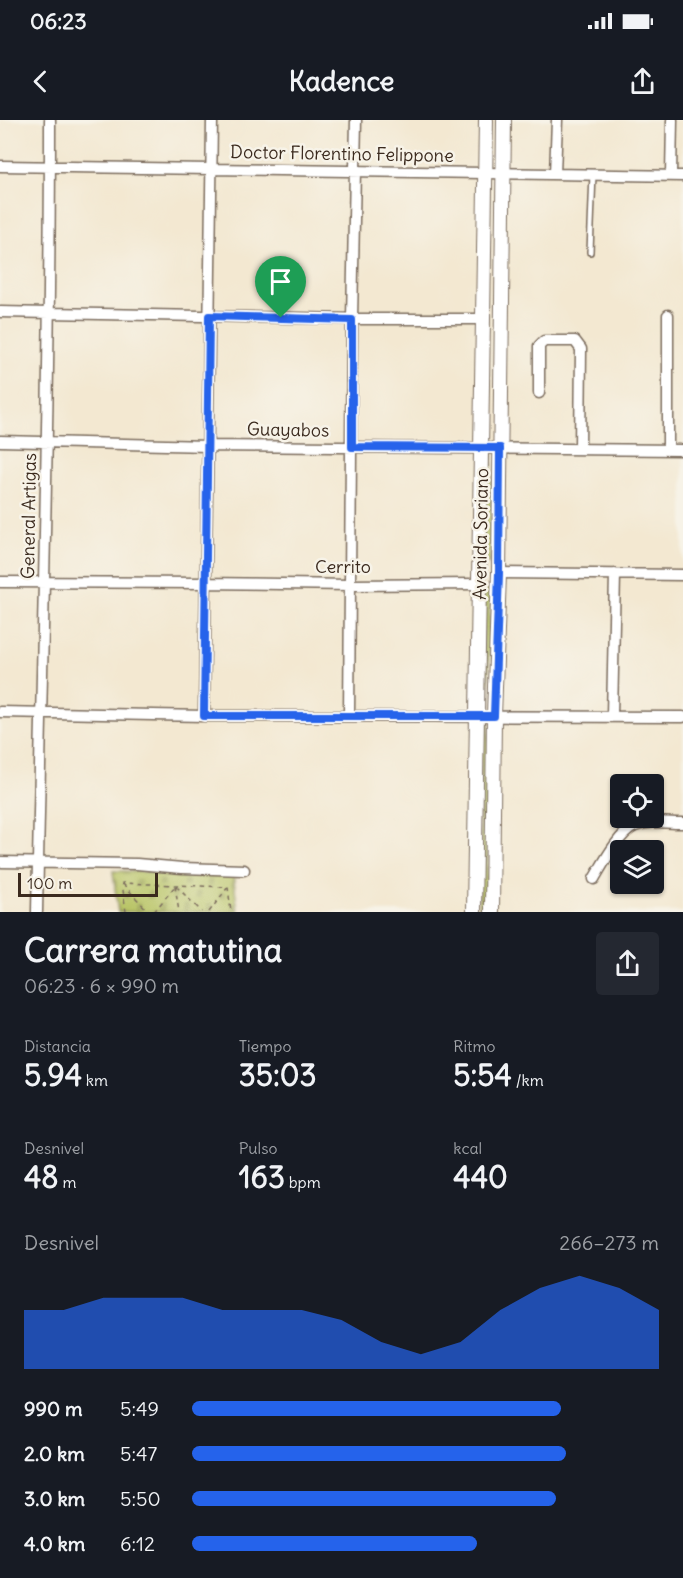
<!DOCTYPE html>
<html lang="es">
<meta charset="utf-8">
<style>
body{margin:0;font-family:Delius,sans-serif;background:#242831;color:#f1f3f6;height:100vh;display:flex;flex-direction:column;font-size:22px;white-space:nowrap}
*{box-sizing:border-box;margin:0}
p{font-size:20px;color:#9ea1a6}
.icon{flex:none;width:33px;height:33px;fill:none;stroke:currentColor;stroke-width:2;stroke-linecap:round;stroke-linejoin:round}
.map{position:relative;height:792px;overflow:hidden}
.side{display:flex;flex-direction:column;background:#171b24;flex:1}
.side>*{flex:none}
.buttons{position:absolute;left:610px;top:654px;display:grid;gap:12px}
.buttons a{display:grid;place-items:center;width:54px;height:54px;border-radius:6px;background:#171b24;box-shadow:0 2px 4px #0004;font-size:30px}
.scale{position:absolute;left:18px;bottom:15px;width:140px;box-sizing:border-box;padding-left:6px;border:3px solid #3b2a1e;border-top:0;font-size:16px;line-height:21px;white-space:nowrap;color:#3b2a1e;-webkit-text-stroke:4px #f7f3e8;paint-order:stroke}
.pin{position:absolute;display:grid;place-items:center;width:51px;height:51px;color:#fff;margin:-62px -26px;border-radius:50% 50% 50% 0;rotate:-45deg;box-shadow:0 0 6px #0007}
.pin .icon{rotate:45deg}
.round{display:grid;place-items:center;flex:none;width:63px;height:63px;border-radius:6px;background:#242831}
.summary{display:flex;align-items:center;justify-content:space-between;height:102px;padding:0 24px}
h1{font-size:33px;font-weight:700;line-height:45px}
.figures{display:grid;grid-template-columns:repeat(3,1fr);gap:9px;height:102px;padding:6px 24px}
.figures div{display:grid;align-content:center}
.figures b{font-size:30px;font-weight:700}
.figures small{font-size:16px;font-weight:400}
.figures p{font-size:16px}
.chart{height:168px;padding:12px 24px}
.chart p{display:flex;justify-content:space-between}
.chart svg{width:100%;height:108px;margin-top:6px;fill:#2563eb;opacity:.7}
ul{padding:0 24px;list-style:none;font-size:20px}
li{display:grid;grid-template-columns:96px 72px 1fr;align-items:center;height:45px}
li i{height:15px;border-radius:8px;background:#2563eb}
.status{display:flex;justify-content:space-between;align-items:center;height:42px;padding:0 30px;background:#171b24;direction:ltr}
.status svg{height:16px;fill:currentColor}
header{display:flex;justify-content:space-between;align-items:center;height:78px;padding:0 24px;background:#171b24;font-size:27px;font-weight:700}
.map>svg:first-child{display:block}
.grass{fill:#b9c567;stroke:#7a7842;stroke-width:1.5}
.cemetery{fill:url(#cemetery-stones);stroke:#7a7842;stroke-width:1.5}
.lines{fill:none;stroke-linecap:round;stroke-linejoin:round}
.service-casing{stroke:#7b6c5d;stroke-width:8}
.minor-casing{stroke:#7b6c5d;stroke-width:13}
.tertiary-casing{stroke:#7b6c5d;stroke-width:16}
.path{stroke:#7b6c5d;stroke-width:1.5;stroke-dasharray:4.5 4.5;stroke-linecap:butt}
.service{stroke:#fff;stroke-width:5}
.minor{stroke:#fff;stroke-width:10}
.tertiary{stroke:#fff;stroke-width:14}
.route-casing{stroke:#fff;stroke-width:12}
.route{stroke:#2563eb;stroke-width:8}
.labels{text-anchor:middle;stroke-width:5;stroke-linejoin:round;paint-order:stroke}
.street-label{font-size:18px;fill:#3b2a1e;stroke:#f7f3e8}
</style>
<div class="status"><b>06:23</b><svg viewBox="0 0 49 12"><path d="M0 12V9h3v3zM5 12V6h3v6zM10 12V3h3v9zM15 12V0h3v12zM26 1h20v11H26zM47 4h2v5h-2z"/></svg></div>
<header><svg class="icon" aria-label="back" viewBox="0 0 24 24"><path d="M15 5l-7 7 7 7"/></svg>Kadence<svg class="icon" aria-label="share" viewBox="0 0 24 24"><path d="M12 15V3M7 8l5-5 5 5M5 13v7h14v-7"/></svg></header>
<div class="map">
<svg width="683" height="792" viewBox="0 0 683 792">
<defs>
<pattern id="cemetery-stones" width="16" height="16" patternUnits="userSpaceOnUse" patternTransform="scale(1.5)"><rect width="16" height="16" fill="#b9c567"/><path d="M2 7V4a2 2 0 0 1 4 0v3zM10 15v-3a2 2 0 0 1 4 0v3z" fill="#a0a959"/></pattern>
</defs>
<rect width="100%" height="100%" fill="#f7f3e8"/>
<filter id="ink" filterUnits="userSpaceOnUse"><feTurbulence type="fractalNoise" baseFrequency=".0167" numOctaves="2"/><feDisplacementMap in="SourceGraphic" scale="12" xChannelSelector="R" yChannelSelector="G"/><feConvolveMatrix kernelMatrix="1 2 1 2 8 2 1 2 1" color-interpolation-filters="sRGB"/></filter>
<filter id="wash" filterUnits="userSpaceOnUse"><feTurbulence type="fractalNoise" baseFrequency=".008" numOctaves="4" result="noise"/><feDisplacementMap in="SourceGraphic" scale="24" xChannelSelector="R" yChannelSelector="G"/><feGaussianBlur stdDeviation="1.35" result="paint"/><feColorMatrix in="noise" values="0 0 0 0 0 0 0 0 0 0 0 0 0 0 0 0 0 1.4 0 .05"/><feComposite in="paint" operator="in"/></filter>
<g filter="url(#wash)">
<rect width="100%" height="100%" fill="#f3e8d1"/>
<path class="grass" d="M 486,335 L 492,335 L 490,443 L 483,442 Z
M 484,470 L 490,470 L 488,585 L 482,585 Z
M 481,604 L 489,604 L 487,792 L 479,792 Z"/>
<path class="cemetery" d="M 113,751 L 233,753 L 238,792 L 118,792 Z"/>
</g>
<g filter="url(#ink)">
<g class="lines">
<g class="service-casing">
<path id="service" d="M 590,132 L 593,54"/>
</g>
<g class="minor-casing">
<path id="minor" d="M 0,46 L 683,56
M 555,54 L 557,0
M 671,55 L 672,0
M 0,192 L 352,199 L 482,199
M 539,273 L 539,226 L 544,221 L 575,221 L 581,229 L 580,329
M 0,321 L 208,326 L 683,330
M 668,330 L 668,195
M 499,453 L 683,455
M 0,462 L 205,463 L 350,465 L 478,464
M 0,592 L 204,596 L 683,597
M 204,596 L 212,0
M 349,596 L 352,199 L 356,0
M 612,596 L 615,454
M 0,742 L 137,744 L 182,748 L 244,750
M 594,759 C 603,744 619,713 635,706 C 650,700 668,703 683,703
M 37,792 C 42,528 50,264 50,0"/>
</g>
<g class="tertiary-casing">
<path id="tertiary" d="M 474,792 L 486,0
M 492,792 L 494,596 L 499,453 L 504,0"/>
</g>
<path class="path" d="M 123,764 L 149,792
M 175,766 L 179,792
M 176,766 L 202,792
M 126,792 L 122,763 L 228,767 L 231,792
M 154,792 L 175,766
M 209,792 L 228,767"/>
<use href="#service" class="service"/>
<use href="#minor" class="minor"/>
<use href="#tertiary" class="tertiary"/>
</g>
</g>
<g class="lines" filter="url(#ink)">
<g class="route-casing">
<path id="route" d="M 209,196 L 352,200 L 352,327 L 500,328 L 499,453 L 494,596 L 204,596 Z"/>
</g>
<use href="#route" class="route"/>
</g>
<g class="labels">
<g class="street-label">
<text transform="translate(342 34) rotate(1)" y="6">Doctor Florentino Felippone</text>
<text transform="translate(288 310) rotate(1)" y="6">Guayabos</text>
<text transform="translate(29 396) rotate(-89)" y="6">General Artigas</text>
<text transform="translate(481 414) rotate(-89)" y="6">Avenida Soriano</text>
<text x="343" y="453">Cerrito</text>
</g>
</g>
</svg>
<div class="buttons">
<a><svg class="icon" aria-label="locate" viewBox="0 0 24 24"><circle cx="12" cy="12" r="6"/><path d="M12 2v4M12 18v4M2 12h4M18 12h4"/></svg></a>
<a><svg class="icon" aria-label="layers" viewBox="0 0 24 24"><path d="M12 4l9 5-9 5-9-5zM3 14l9 5 9-5"/></svg></a>
</div>
<div class="scale">100 m</div>
<div class="pin" style="left:281px;top:198px;background:#1e9e55"><svg class="icon" aria-label="arrive" viewBox="0 0 24 24"><path d="M6 21V4h12l-3 4 3 4H6"/></svg></div>
</div>
<section class="side">
<div class="summary"><div><h1>Carrera matutina</h1><p>06:23 · 6 × 990 m</p></div><a class="round"><svg class="icon" aria-label="share" viewBox="0 0 24 24"><path d="M12 15V3M7 8l5-5 5 5M5 13v7h14v-7"/></svg></a></div>
<div class="figures">
<div><p>Distancia</p><b>5.94<small> km</small></b></div>
<div><p>Tiempo</p><b>35:03</b></div>
<div><p>Ritmo</p><b>5:54<small> /km</small></b></div>
</div>
<div class="figures">
<div><p>Desnivel</p><b>48<small> m</small></b></div>
<div><p>Pulso</p><b>163<small> bpm</small></b></div>
<div><p>kcal</p><b>440</b></div>
</div>
<div class="chart"><p><span>Desnivel</span>266–273 m</p>
<svg viewBox="0 0 160 44" preserveAspectRatio="none"><path d="M0 44V20L10 20L20 15L30 15L40 15L50 20L60 20L70 20L80 24L90 33L100 38L110 33L120 20L130 11L140 6L150 11L160 20V44z"/></svg>
</div>
<ul>
<li><b>990 m</b>5:49<i style="width:79%"></i></li>
<li><b>2.0 km</b>5:47<i style="width:80%"></i></li>
<li><b>3.0 km</b>5:50<i style="width:78%"></i></li>
<li><b>4.0 km</b>6:12<i style="width:61%"></i></li>
</ul>
</section>
